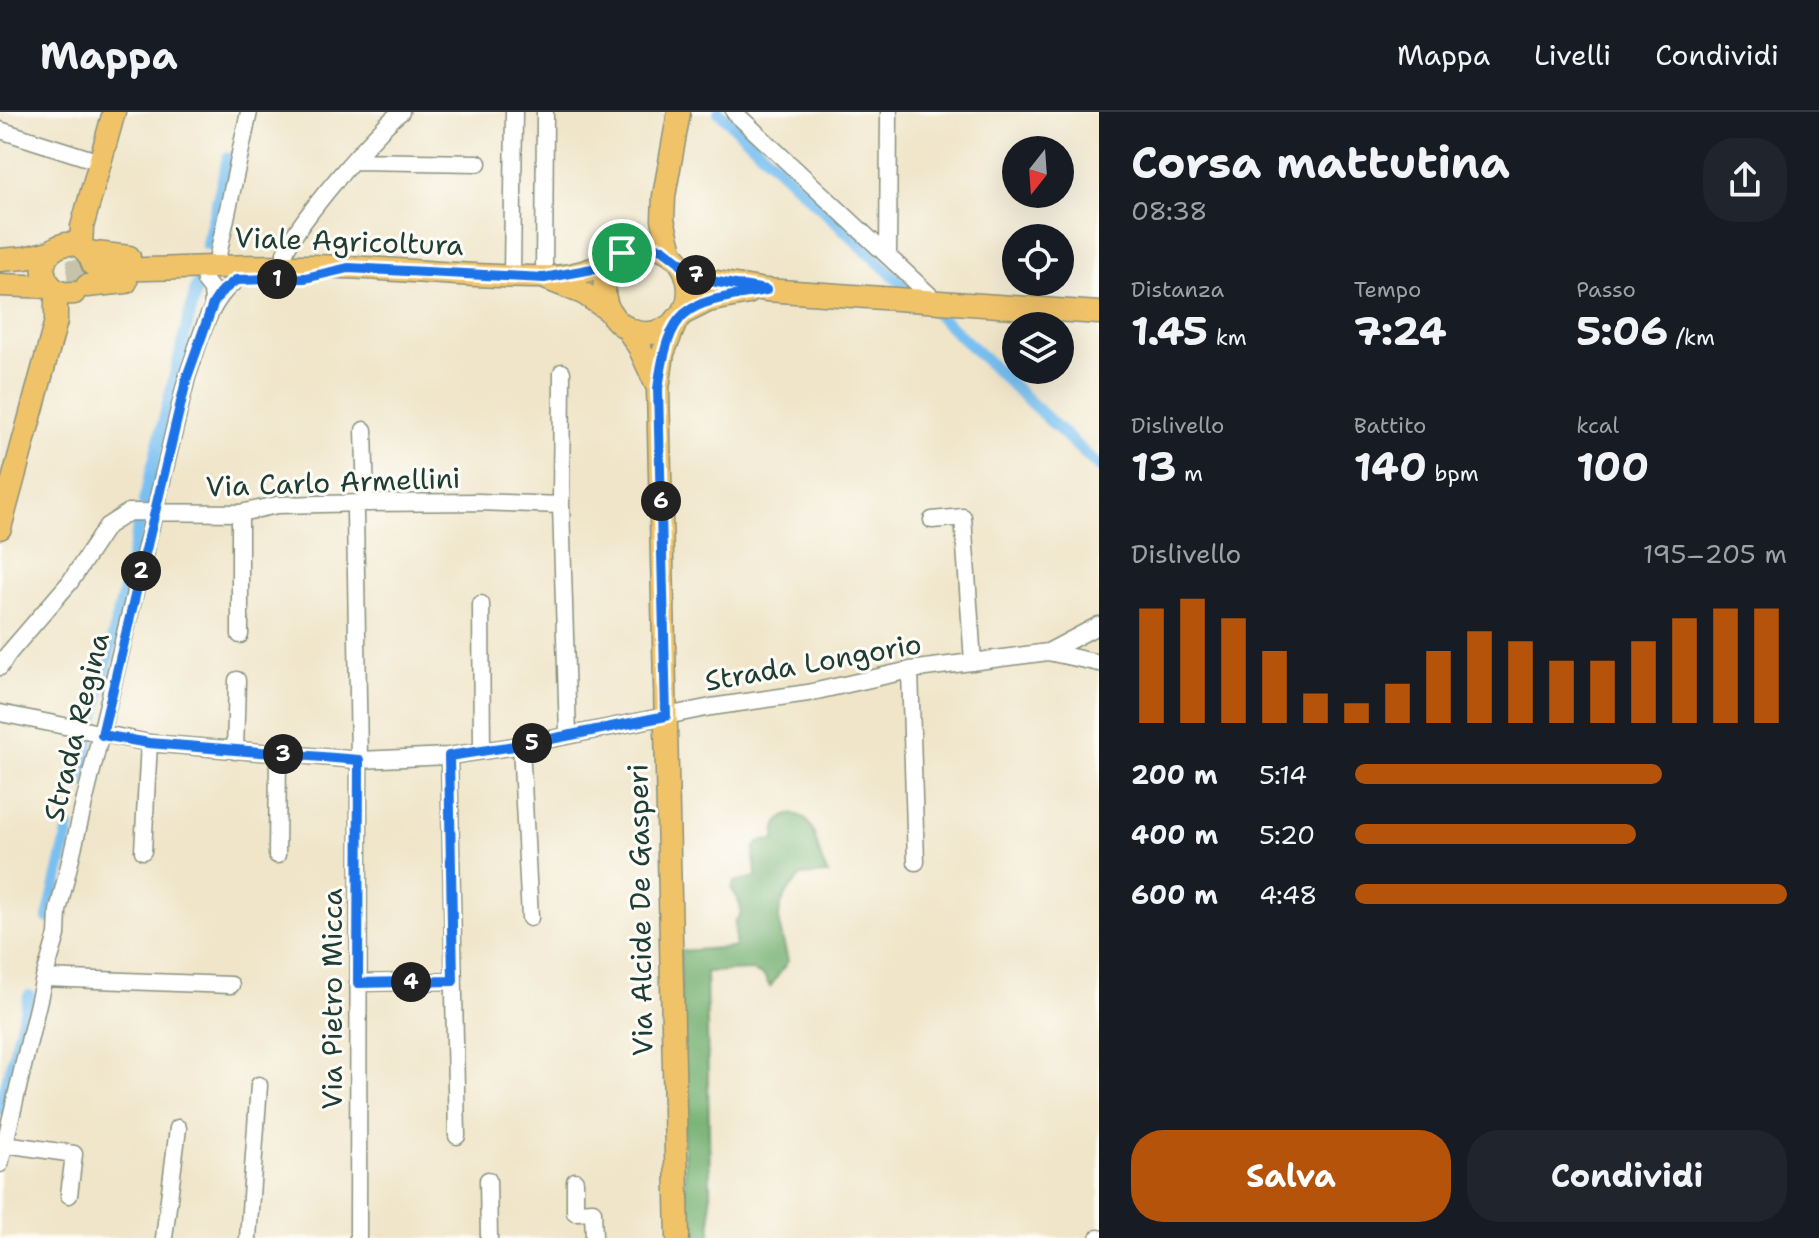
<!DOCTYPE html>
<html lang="it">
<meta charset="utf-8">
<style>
body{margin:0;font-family:"Shantell Sans",sans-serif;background:#20242c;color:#f1f3f6;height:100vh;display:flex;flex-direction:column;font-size:30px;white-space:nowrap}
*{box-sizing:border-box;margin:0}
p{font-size:26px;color:#9ea1a6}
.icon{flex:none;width:44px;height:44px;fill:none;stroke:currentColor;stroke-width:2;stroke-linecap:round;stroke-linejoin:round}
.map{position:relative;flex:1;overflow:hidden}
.details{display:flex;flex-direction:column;background:#171b24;width:720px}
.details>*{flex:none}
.needle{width:52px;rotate:197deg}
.fabs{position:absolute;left:1002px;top:24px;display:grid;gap:16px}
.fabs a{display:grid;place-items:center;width:72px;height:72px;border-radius:50%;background:#171b24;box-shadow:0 8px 32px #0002;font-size:40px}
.pin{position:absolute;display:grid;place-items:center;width:68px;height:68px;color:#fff;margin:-34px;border:4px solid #fff;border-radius:50%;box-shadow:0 2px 8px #0007}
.km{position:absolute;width:40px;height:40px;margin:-20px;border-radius:50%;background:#222;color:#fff;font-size:22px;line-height:40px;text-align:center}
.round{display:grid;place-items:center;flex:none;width:84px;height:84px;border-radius:32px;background:#20242c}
.summary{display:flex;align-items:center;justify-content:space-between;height:136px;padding:0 32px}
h1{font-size:44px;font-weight:700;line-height:60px}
.figures{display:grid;grid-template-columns:repeat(3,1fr);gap:12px;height:136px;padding:8px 32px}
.figures div{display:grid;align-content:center}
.figures b{font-size:40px;font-weight:700}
.figures small{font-size:22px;font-weight:400}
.figures p{font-size:22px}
.chart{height:224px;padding:16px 32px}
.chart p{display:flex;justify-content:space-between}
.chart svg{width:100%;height:144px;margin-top:8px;stroke:#b45309;stroke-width:6}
.action{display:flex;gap:16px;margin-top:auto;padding:16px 32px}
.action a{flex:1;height:92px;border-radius:32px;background:#b45309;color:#fff;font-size:32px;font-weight:700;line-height:92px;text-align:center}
.action a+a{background:#20242c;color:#f1f3f6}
ul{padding:0 32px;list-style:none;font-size:26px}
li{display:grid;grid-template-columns:128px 96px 1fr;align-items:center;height:60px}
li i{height:20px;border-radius:10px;background:#b45309}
header{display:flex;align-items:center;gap:48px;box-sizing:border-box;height:112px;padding:0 40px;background:#171b24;border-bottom:2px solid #363941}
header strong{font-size:38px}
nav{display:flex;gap:44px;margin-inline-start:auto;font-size:28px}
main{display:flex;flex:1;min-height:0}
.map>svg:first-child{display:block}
.forest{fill:#72af6e;stroke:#487651;stroke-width:2}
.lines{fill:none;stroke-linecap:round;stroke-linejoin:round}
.canal{stroke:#79c0f1;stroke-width:12}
.major-tunnel{stroke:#c6c3ab;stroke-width:22;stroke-dasharray:22 11;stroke-linecap:butt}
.minor-casing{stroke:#88917e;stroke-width:19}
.major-casing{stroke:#88917e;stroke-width:25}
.minor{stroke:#fff;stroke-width:16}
.major{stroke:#f1c369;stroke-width:22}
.route-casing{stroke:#fff;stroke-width:16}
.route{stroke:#1a73e8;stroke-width:10}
.labels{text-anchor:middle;stroke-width:6;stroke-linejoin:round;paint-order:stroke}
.street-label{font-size:28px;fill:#1f3d34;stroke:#fdfcf7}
</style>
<header>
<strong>Mappa</strong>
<nav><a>Mappa</a><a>Livelli</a><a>Condividi</a></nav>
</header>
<main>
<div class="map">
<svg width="1099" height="1126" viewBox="0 0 1099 1126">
<rect width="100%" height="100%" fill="#fdfcf7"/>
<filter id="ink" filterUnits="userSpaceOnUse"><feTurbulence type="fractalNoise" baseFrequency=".0125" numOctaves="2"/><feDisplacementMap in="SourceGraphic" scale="16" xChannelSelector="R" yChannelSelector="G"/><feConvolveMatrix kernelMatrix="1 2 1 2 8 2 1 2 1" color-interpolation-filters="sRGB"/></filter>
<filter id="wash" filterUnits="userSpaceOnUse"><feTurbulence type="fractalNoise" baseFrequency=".006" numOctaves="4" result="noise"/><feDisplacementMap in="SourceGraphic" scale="32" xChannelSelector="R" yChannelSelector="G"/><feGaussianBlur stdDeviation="1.8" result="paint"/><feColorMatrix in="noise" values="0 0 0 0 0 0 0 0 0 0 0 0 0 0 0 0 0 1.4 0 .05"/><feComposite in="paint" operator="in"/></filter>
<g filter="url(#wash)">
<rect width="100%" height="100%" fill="#f0e5c9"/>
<path class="forest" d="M 794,702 C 820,706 815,746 828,762 L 801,764 C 769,797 779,809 788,849 L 770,875 L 764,864 L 751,858 L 706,860 L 711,1126 L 686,1126 L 680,839 L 735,835 L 735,809 C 747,799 738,788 732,777 L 734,770 L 756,765 C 756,747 745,725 775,729 C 774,714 779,704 794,702 Z"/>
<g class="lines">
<path class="canal" d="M 719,0 L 905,175
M 207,132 L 228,46
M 935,200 L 1099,355
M 144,390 L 197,173
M 93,611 L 141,405
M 79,672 L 89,629
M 48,806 L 69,716
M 0,998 L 29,884"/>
</g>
</g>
<g filter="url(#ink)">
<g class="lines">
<path class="major-tunnel" d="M 34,160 L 103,158"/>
<g class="minor-casing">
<path id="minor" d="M 734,0 L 937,190
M 0,18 L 100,50
M 354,49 L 478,51
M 285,141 C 292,116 378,16 401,0
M 218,143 L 249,0
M 888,144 L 889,0
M 512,164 L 514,0
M 544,166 L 545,0
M 205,169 L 212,178 L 213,192
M 562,260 L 561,393 L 568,623
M 364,318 L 366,391
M 355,401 L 359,648 L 358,1126
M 932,408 L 963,405 L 973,550
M 481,492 L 482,639
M 240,523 L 240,401
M 1048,540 L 1099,551
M 0,555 L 8,542 L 70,470 L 107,414 L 129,400 L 240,401 L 277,393 L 366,391 L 478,390 L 561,393
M 910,558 L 916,750
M 0,601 L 149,631 L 359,648 L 449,644 L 521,633 L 711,595 L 808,581 L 910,558 L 1048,540 L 1099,513
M 521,633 L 530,806
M 235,639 L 237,568
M 449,644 L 457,1024
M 143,739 L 149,631
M 277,743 L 278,642
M 44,866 L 231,873
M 358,871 L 453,869
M 5,1032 L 74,1042 L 69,1083
M 0,1052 L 44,866 L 57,823 L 58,799 L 187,265 C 200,230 206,192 236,168
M 488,1068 L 489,1126
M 575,1069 L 575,1100 L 593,1099 L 594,1126
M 164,1126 L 178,1016
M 248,1126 L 259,973
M 1098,1126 L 1099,1126"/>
</g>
<g class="major-casing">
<path id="major" d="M 81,135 L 82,115 L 114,0
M 87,140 L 129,145
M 672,143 L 663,108 L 664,84 L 679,0
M 0,148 L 25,146 L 50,140
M 103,158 C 172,157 241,153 310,154 C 387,155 464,165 541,165 C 559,166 579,162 595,156 C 618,148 635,127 662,137 C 690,148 698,187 677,208 C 638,245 581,197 614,148
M 685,159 L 711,169 L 766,178 L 1099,201
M 545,166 L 583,181 L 608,198
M 0,173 L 52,175
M 87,174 L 126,170
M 74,181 C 64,182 56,181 50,173 C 25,143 80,109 93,153
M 682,202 L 708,189 L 748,181
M 677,207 L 663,241 L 658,277 L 678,1126
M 626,215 L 639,235 L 658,276
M 0,416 L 56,209 L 56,178"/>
</g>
<use href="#minor" class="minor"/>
<use href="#major" class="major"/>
</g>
</g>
<g class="lines" filter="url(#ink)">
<g class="route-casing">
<path id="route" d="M 642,134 L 663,137 L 680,150 L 685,159 L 711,169 L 766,178 C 685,192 670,191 658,277 L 666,604 L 521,633 L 449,644 L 453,869 L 358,871 L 359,648 L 149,631 L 102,623 L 187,265 L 213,192 L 221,180 L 236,168 L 305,166 L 348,156 L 544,166 L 598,156 L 631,137 Z"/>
</g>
<use href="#route" class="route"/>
</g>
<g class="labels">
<g class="street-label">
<text transform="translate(349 129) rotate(2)" y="10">Viale Agricoltura</text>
<text transform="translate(333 370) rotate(-2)" y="10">Via Carlo Armellini</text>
<text transform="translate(813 550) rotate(-10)" y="10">Strada Longorio</text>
<text transform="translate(76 615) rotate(-76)" y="10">Strada Regina</text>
<text transform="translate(640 798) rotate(-91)" y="10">Via Alcide De Gasperi</text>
<text transform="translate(332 887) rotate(-90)" y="10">Via Pietro Micca</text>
</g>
</g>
</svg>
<div class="fabs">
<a><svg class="needle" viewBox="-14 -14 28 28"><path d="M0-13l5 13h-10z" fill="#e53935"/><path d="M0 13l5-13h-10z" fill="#9ea1a6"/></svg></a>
<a><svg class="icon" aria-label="locate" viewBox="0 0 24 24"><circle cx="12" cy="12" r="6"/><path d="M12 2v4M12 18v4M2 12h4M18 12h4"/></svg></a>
<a><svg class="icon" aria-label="layers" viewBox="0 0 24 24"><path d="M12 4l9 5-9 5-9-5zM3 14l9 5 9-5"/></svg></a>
</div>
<div class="pin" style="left:622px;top:141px;background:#1e9e55"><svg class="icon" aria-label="arrive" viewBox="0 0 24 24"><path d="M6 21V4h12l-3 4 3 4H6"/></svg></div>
<b class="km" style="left:277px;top:167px">1</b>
<b class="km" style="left:141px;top:459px">2</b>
<b class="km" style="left:283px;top:642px">3</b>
<b class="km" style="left:411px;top:870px">4</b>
<b class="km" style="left:532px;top:631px">5</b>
<b class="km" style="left:661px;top:389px">6</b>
<b class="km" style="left:696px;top:163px">7</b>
</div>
<section class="details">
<div class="summary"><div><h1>Corsa mattutina</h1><p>08:38</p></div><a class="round"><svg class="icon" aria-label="share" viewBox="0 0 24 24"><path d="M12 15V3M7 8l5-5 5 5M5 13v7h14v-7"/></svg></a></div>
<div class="figures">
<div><p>Distanza</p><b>1.45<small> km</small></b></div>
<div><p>Tempo</p><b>7:24</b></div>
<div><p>Passo</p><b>5:06<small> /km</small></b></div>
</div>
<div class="figures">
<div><p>Dislivello</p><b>13<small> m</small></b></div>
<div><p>Battito</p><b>140<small> bpm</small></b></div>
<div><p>kcal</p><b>100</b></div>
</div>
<div class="chart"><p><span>Dislivello</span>195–205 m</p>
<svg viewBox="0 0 160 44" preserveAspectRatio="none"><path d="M5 44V9M15 44V6M25 44V12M35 44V22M45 44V35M55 44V38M65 44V32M75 44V22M85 44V16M95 44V19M105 44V25M115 44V25M125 44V19M135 44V12M145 44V9M155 44V9"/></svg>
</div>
<ul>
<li><b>200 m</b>5:14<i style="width:71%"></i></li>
<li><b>400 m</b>5:20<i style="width:65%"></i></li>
<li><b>600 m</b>4:48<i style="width:100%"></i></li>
</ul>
<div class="action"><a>Salva</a><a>Condividi</a></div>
</section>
</main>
